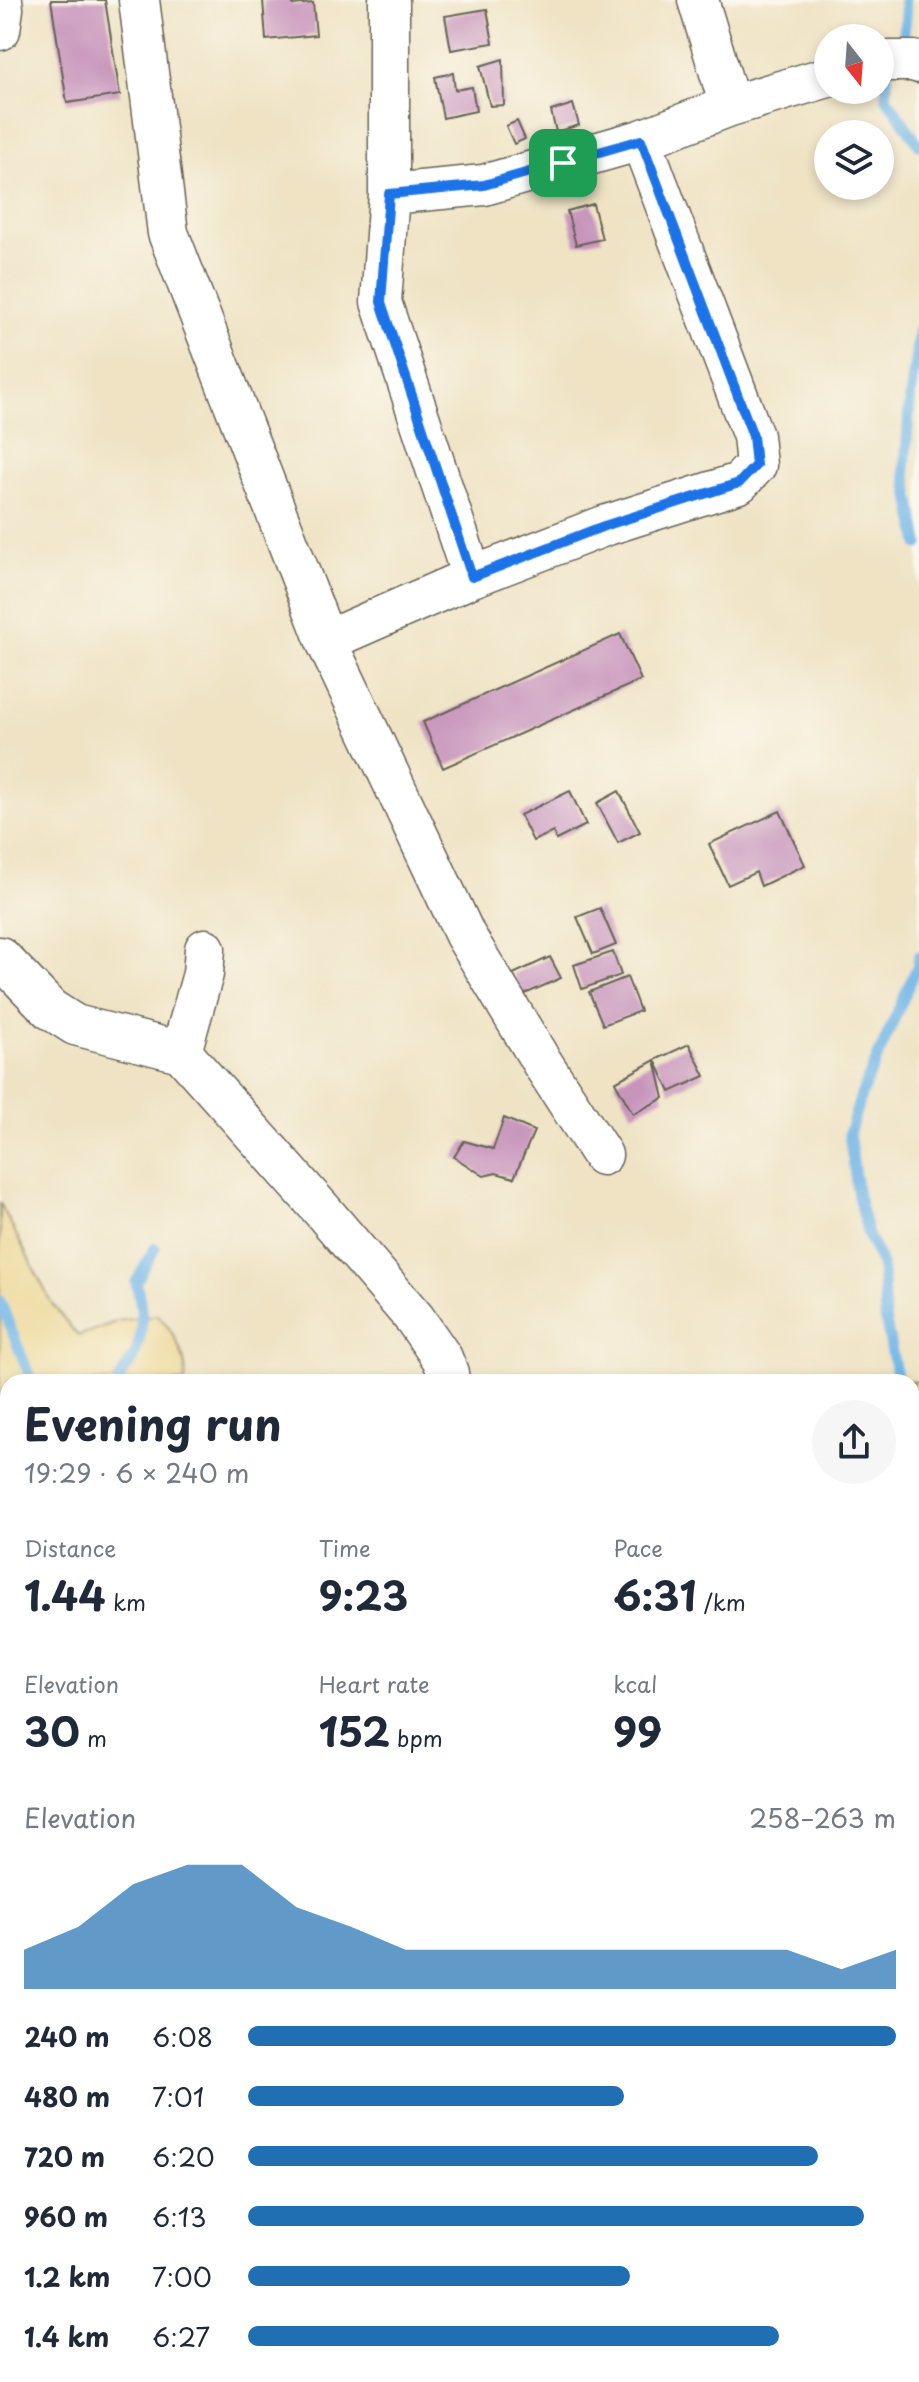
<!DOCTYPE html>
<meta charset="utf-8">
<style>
body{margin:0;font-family:"Playpen Sans",sans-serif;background:#f6f6f7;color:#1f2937;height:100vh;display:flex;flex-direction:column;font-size:30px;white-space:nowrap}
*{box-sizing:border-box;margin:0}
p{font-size:26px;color:#747a83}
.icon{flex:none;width:44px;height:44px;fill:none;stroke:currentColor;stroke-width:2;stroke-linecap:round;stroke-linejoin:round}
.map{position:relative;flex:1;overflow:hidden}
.sheet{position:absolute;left:0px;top:1374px;width:920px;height:1008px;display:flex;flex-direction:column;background:#fff;border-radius:24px 24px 0 0;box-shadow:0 4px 12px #0003}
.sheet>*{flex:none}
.needle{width:52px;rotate:163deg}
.tools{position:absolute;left:814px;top:24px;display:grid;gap:16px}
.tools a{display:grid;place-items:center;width:80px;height:80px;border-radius:50%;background:#fff;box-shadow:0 4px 12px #0003;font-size:40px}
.pin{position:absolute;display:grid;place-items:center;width:68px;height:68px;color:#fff;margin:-34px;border-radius:16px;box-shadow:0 4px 12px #0006}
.round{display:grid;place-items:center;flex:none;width:84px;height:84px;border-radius:42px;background:#f6f6f7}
.headline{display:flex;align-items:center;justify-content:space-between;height:136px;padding:0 24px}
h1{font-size:44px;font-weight:700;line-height:60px}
.metrics{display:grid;grid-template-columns:repeat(3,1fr);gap:12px;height:136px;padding:8px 24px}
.metrics div{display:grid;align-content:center}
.metrics b{font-size:40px;font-weight:700}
.metrics small{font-size:22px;font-weight:400}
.metrics p{font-size:22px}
.chart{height:224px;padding:16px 24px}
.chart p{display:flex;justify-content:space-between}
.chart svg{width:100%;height:144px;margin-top:8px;fill:#1f6fb2;opacity:.7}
ul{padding:0 24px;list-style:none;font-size:26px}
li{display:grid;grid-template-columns:128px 96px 1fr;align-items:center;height:60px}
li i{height:20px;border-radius:10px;background:#1f6fb2}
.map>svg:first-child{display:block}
.sand{fill:#eeda9e;stroke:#857b5d;stroke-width:2}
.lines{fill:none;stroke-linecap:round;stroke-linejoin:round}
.stream{stroke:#71b6e7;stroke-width:11}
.building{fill:#c794bc}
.minor-casing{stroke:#666257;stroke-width:43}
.minor{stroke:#fff;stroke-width:40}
.route-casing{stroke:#fff;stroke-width:16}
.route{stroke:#1a73e8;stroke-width:10}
</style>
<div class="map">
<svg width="919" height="2382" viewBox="0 0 919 2382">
<rect width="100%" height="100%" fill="#fbf7ec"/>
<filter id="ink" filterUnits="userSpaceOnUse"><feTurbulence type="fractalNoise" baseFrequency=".0125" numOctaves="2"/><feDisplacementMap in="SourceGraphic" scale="16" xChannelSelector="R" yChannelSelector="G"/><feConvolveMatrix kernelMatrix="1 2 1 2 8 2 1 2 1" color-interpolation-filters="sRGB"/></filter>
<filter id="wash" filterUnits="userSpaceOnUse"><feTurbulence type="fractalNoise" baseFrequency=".006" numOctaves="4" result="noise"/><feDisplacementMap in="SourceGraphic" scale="32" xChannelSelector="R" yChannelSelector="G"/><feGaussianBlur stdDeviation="1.8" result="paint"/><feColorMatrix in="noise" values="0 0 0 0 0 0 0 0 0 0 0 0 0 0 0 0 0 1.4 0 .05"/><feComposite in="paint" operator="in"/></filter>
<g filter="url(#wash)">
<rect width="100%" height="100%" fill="#efe3c4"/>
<path class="sand" d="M 0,1203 L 52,1304 L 78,1336 L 118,1321 L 158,1315 C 173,1330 189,1360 185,1382 L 8,1382 L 8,1608 L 0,1599 Z
M 851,1381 L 919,1381 L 919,1544 L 912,1558 L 912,1382 Z
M 912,2002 L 919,2004 L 919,2382 L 653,2382 L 658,2374 L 912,2374 Z"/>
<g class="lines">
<path class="stream" d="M 898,53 L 902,49 L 906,16 L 904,0
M 888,67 L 886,97 L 919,145
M 919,329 L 910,399 L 905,469 L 919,544
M 0,1301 L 32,1382
M 119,1382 C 122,1371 131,1364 135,1353 C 145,1330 142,1306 136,1282 L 155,1248
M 898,1382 L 885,1318 L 882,1265 L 868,1235 L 858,1196 L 849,1134 L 861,1095 L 917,967 L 919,956
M 0,1438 L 8,1446
M 912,2363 L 919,2364"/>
</g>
<g id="blocks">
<path class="building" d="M 51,0 L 105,0 L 120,95 L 67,103 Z
M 263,0 L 292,0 L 293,5 L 313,3 L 316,35 L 266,40 Z
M 487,9 L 493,43 L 451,50 L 445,16 Z
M 503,59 L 504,105 L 490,106 L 480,66 Z
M 453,73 L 455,90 L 472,87 L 476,111 L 443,118 L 435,77 Z
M 573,104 L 579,125 L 556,132 L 551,111 Z
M 517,121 L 525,139 L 514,144 L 506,126 Z
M 593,204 L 602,239 L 576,245 L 567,211 Z
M 620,634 L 641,680 L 443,768 L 423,722 Z
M 570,791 L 586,825 L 556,840 L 553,832 L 533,841 L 520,815 Z
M 619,791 L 640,832 L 618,843 L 597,803 Z
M 780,811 L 805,865 L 761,886 L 756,872 L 728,885 L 709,844 Z
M 600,908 L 616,945 L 593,954 L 577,917 Z
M 613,952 L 621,975 L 582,989 L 574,965 Z
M 550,957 L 561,978 L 523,995 L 513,974 Z
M 627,977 L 640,1011 L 603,1025 L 589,992 Z
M 689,1044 L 705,1076 L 670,1092 L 655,1060 Z
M 655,1060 L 664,1098 L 633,1114 L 615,1082 Z
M 504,1118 L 534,1131 L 514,1178 L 496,1173 L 484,1176 L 454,1157 L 464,1141 L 493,1149 Z"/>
</g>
</g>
<g filter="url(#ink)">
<use href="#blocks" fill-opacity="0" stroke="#666257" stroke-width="2"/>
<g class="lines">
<g class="minor-casing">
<path id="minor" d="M 139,0 L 168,233 L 326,641 L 465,935 L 541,1061 L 602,1155
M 389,0 L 389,194 L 381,302 L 472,577
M 698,0 L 730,106
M 0,30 L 3,9 L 2,0
M 880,61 L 914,61 L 919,63
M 389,194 L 484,185 L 641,140 L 730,106 L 828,77
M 326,641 L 472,577 L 604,526 L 739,483 L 756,465 L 753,436 L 641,140
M 205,949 L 203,974 L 181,1052 L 321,1209 L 415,1319 L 442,1358 L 448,1373 L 449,1382
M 0,957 L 50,1009 L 75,1025 L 181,1052
M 0,1687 L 8,1683
M 0,2041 L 8,2050
M 512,2374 L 539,2382
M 114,2382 L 122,2374"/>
</g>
<use href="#minor" class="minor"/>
</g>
</g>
<g class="lines" filter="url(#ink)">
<g class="route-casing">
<path id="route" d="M 641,140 L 753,436 L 756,465 L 739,483 L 604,526 L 472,577 L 381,302 L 389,194 L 484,185 Z"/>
</g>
<use href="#route" class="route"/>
</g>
</svg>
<div class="tools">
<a><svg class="needle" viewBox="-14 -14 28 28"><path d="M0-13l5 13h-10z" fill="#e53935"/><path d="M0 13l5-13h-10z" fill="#747a83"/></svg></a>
<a><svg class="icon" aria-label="layers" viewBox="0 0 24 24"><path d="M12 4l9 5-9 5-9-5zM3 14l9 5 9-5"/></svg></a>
</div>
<div class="pin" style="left:563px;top:163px;background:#1e9e55"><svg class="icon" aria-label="arrive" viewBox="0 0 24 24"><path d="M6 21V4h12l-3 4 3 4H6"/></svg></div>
<section class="sheet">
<div class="headline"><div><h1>Evening run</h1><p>19:29 · 6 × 240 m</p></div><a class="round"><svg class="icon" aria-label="share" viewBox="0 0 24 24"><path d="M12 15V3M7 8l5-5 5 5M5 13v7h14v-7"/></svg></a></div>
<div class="metrics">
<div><p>Distance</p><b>1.44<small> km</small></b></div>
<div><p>Time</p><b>9:23</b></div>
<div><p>Pace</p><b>6:31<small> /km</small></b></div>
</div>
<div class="metrics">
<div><p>Elevation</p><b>30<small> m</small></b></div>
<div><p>Heart rate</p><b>152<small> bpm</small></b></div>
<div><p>kcal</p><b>99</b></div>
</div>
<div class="chart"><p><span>Elevation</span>258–263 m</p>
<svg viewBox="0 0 160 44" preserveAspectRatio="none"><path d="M0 44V32L10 25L20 12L30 6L40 6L50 19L60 25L70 32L80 32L90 32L100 32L110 32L120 32L130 32L140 32L150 38L160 32V44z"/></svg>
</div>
<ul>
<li><b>240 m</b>6:08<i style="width:100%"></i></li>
<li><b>480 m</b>7:01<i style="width:58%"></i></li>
<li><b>720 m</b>6:20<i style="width:88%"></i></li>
<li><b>960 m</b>6:13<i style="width:95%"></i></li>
<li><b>1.2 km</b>7:00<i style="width:59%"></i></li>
<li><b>1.4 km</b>6:27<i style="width:82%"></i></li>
</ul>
</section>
</div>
